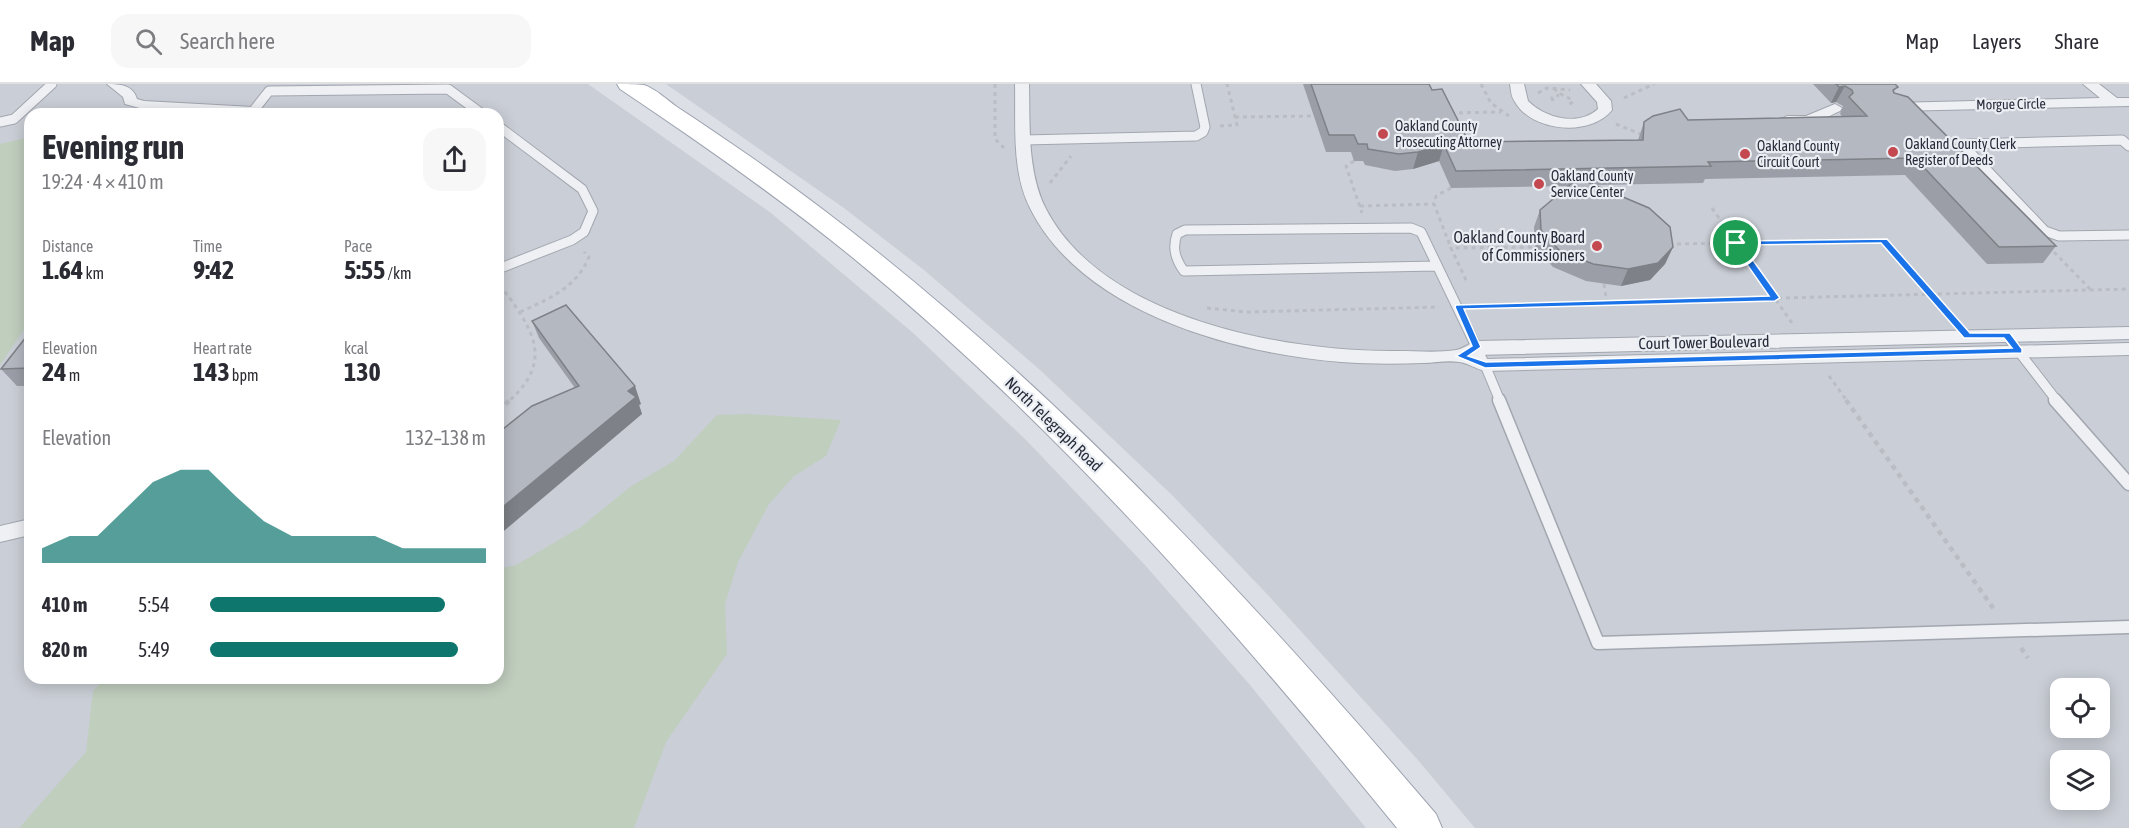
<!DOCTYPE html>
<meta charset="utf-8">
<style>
body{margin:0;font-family:"Asap Condensed",sans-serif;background:#f7f7f7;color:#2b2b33;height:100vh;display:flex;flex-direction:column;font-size:22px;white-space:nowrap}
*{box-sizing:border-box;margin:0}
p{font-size:20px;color:#7c7c81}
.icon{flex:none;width:33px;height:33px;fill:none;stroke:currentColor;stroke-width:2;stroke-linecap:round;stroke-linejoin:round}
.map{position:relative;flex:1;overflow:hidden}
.side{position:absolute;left:24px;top:24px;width:480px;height:576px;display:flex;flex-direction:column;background:#fff;border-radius:18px;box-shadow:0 3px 15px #0003}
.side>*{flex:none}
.fabs{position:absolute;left:2050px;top:594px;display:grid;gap:12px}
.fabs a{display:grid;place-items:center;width:60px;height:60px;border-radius:12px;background:#fff;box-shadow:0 3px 15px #0003;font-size:30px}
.pin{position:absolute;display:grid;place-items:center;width:51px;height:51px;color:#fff;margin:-26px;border:3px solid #fff;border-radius:50%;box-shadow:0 2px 6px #0007}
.round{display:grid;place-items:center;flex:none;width:63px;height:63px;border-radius:18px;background:#f7f7f7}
.headline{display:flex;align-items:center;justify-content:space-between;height:102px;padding:0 18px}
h1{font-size:33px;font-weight:700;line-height:45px}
.figures{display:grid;grid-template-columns:repeat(3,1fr);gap:9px;height:102px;padding:6px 18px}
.figures div{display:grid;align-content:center}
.figures b{font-size:26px;font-weight:700}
.figures small{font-size:16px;font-weight:400}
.figures p{font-size:16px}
.chart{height:168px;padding:12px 18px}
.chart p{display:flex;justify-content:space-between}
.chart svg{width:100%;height:108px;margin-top:6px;fill:#0f766e;opacity:.7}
ul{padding:0 18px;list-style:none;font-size:20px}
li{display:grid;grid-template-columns:96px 72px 1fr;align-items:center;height:45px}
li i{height:15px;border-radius:8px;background:#0f766e}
header{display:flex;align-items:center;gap:36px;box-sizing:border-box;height:84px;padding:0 30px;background:#fff;border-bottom:2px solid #e1e1e2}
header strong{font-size:28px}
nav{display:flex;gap:33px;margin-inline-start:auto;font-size:21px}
.search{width:420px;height:54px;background:#f7f7f7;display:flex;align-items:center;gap:15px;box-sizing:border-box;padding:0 21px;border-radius:18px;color:#7c7c81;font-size:22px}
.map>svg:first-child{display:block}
.built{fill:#caced6;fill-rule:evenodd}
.green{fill:#c0cebe}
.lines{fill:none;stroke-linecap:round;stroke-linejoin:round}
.lane-far1-casing{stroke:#a2a6ae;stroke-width:11}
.lane-casing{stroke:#a2a6ae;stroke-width:15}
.street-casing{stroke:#a2a6ae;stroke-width:2}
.primary-casing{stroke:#9da2b0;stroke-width:2}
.path-far1{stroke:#babdc4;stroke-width:3;stroke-dasharray:4 4;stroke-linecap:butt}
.path{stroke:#babdc4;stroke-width:4.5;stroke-dasharray:5 5;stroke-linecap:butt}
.lane-far1{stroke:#eef0f4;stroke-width:9}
.lane{stroke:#eef0f4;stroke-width:12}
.street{fill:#eef0f4;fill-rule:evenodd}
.primary{fill:#fff;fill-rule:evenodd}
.wall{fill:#9b9ea6}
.shaded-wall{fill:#7e8187}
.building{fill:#b4b8c1;stroke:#7e8187;stroke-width:1.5}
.route{fill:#1a73e8;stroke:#fff;stroke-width:1.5;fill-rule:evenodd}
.poi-dot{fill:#c3484f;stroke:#ebeef3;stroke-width:2}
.labels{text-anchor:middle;stroke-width:4.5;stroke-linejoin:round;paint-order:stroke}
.far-street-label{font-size:14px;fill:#272c3a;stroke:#ebeef3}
.far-poi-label{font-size:14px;fill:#272c3a;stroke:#ebeef3;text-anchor:start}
.poi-label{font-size:16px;fill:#272c3a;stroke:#ebeef3;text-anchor:end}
.street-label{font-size:16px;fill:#272c3a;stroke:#ebeef3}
</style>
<header>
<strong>Map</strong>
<div class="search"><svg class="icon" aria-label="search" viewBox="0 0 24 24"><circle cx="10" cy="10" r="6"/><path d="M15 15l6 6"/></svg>Search here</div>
<nav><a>Map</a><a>Layers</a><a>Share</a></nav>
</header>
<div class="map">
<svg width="2129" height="744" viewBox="0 0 2129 744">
<rect width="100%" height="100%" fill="#dcdfe5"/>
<path class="built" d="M 0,0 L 588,0 L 771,129 L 912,248 L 1028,358 L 1144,480 L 1250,601 L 1366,744 L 0,744 ZM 30,30 L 498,30 L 498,594 L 30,594 Z
M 666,0 L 2129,0 L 2129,744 L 1475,744 L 1417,675 L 1268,511 L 1173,412 L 1039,285 L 924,186 L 844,124 ZM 2061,604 L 2100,604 L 2100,644 L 2061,644 ZM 2061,676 L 2100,676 L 2100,716 L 2061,716 Z"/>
<path class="green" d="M 30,53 L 30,237 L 0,281 L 0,60 Z
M 749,330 L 841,336 L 826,372 L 794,392 L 769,420 L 738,478 L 725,520 L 727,570 L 666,658 L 634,744 L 19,744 L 86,668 L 93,607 L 105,594 L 498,594 L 498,485 L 516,481 L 581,443 L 630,403 L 674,377 L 717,331 Z"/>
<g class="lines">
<g class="lane-far1-casing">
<path id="lane-far1" d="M 251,30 L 269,7 L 448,5 L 482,30
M 0,38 L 14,35 L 52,0
M 498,42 L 582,105 L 593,127 L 584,148 L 572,156 L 498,185
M 1024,56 L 1196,52 L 1203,48 L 1205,43 L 1196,0
M 2129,62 L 2122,56 L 1968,60 L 1965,63 L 2045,147 L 2059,152 L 2129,151
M 1437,182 L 1184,187 C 1175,175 1172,164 1177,150 L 1185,146 L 1411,144 L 1421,148 L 1485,281 L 1500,317
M 2006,251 L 2057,317"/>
</g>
<g class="lane-casing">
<path id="lane" d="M 1499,316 L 1598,559 L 2129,543
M 2055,316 L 2129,400"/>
</g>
<g class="street-casing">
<path id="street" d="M 107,0 C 120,0 133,1 137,15 L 144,17 L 253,23 L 260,27 L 258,30 L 185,29 L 153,24 L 143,25 L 125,20 L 123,13 Z
M 1015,0 L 1029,0 C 1030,40 1027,88 1046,125 C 1103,235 1285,268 1397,267 C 1416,267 1438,269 1456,266 C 1463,265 1470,259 1477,257 L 2129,243 L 2129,255 L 1477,271 L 1487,275 L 2129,259 L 2129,271 L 1485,287 C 1476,285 1468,279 1459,278 C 1447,276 1435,279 1423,279 C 1396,280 1368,280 1341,278 C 1233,269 1084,229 1031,126 C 1011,89 1016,40 1015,0 Z
M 1510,0 L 1524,0 L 1528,17 C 1545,34 1578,43 1598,25 L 1597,18 L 1581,0 L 1596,0 L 1611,17 L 1612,26 C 1591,53 1532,48 1515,18 C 1511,13 1511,6 1510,0 Z
M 2083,0 L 2099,0 L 2117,14 L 2129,14 L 2129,22 L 1893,27 L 1886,23 L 1893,19 L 2100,14 Z
M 1835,20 L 1842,24 L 1840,27 C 1825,34 1794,50 1780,36 L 1787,32 L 1806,32 Z
M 30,435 L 30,451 L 0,458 L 0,442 Z"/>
</g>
<g class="primary-casing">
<path id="primary" d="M 617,0 C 625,0 637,0 644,1 C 656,5 667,16 677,23 C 702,39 726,56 751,73 C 1012,256 1230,489 1436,730 L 1442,744 L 1397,744 C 1231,540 1056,340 852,173 C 778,113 699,58 620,5 Z"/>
</g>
<path class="path-far1" d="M 995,0 L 995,55 L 1004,64
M 1481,0 L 1491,19 L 1509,32
M 1554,4 C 1559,12 1568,11 1573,18 L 1568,21
M 1538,9 L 1547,4 L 1570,6
M 1624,14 L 1654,0
M 1553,17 L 1552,14 L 1559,11
M 1451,29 L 1501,28
M 1235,33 L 1314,32
M 1616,40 L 1643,51
M 1220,42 L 1237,41 L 1227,0
M 1354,77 L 1346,82 L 1362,129
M 1050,99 L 1071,72
M 1451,104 L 1436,112 L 1434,120 L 1451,164
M 1360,122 L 1434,120
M 1712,124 L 1792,239
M 1669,160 L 1884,157 L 1951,233
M 2054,168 L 2091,206
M 1466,196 L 1451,164 L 1535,163
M 1604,200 L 1607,219
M 500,201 C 531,243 556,275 509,317
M 1474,222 L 2129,205
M 1207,224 L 1246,228 L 1439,223
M 520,228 C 549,215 576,204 589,173 L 584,168
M 1829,292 L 1847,317"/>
<path class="path" d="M 1846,316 L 1996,528
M 498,327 L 510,316
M 2021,564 L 2028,574"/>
<use href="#lane-far1" class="lane-far1"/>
<use href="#lane" class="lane"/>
<use href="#street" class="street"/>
<use href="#primary" class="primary"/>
</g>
<path class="wall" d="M 1303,0 L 1429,0 L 1432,6 L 1469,58 L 1638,56 L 1644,38 L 1688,36 L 1843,33 L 1840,30 L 1843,22 L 1836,18 L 1831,19 L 1813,0 L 1895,0 L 1894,9 L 2056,162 L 2043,179 L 1987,180 L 1905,91 L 1705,95 L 1703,99 L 1594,101 L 1673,163 L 1665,180 L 1650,196 L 1621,202 L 1586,197 L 1553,183 L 1535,163 L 1534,143 L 1540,126 L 1569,102 L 1451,104 L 1439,77 L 1413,85 L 1395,87 L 1365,81 L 1363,77 L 1354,77 L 1351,68 L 1326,68 Z
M 532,237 L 641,320 L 639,321 L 642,330 L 575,304 L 539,254 Z
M 30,248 L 30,302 L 17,302 L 1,285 Z"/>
<path class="shaded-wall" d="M 1845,2 L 1836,18 L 1831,19 L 1839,3 Z
M 1444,61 L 1439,77 L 1413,85 L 1418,68 Z
M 1673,163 L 1665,180 L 1650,196 L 1621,202 L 1628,185 Z
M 635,302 L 641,320 L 639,321 L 642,330 L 498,452 L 498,427 L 628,307 Z"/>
<path class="building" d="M 1311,0 L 1429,0 L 1432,6 L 1442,5 L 1469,58 L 1643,56 L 1644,38 L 1653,32 L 1680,25 L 1688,36 L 1867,32 L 1849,13 L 1853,9 L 1852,6 L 1845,2 L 1839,3 L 1836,0 L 1895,0 L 1898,3 L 1893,6 L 1894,9 L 1908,13 L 2056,162 L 1999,163 L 1915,74 L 1708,78 L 1711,82 L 1456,87 L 1444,61 L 1418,68 L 1399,70 L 1368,65 L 1367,60 L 1358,60 L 1354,51 L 1329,51 Z
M 1578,94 L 1649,124 L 1670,143 L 1673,163 L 1658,179 L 1628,185 L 1593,180 L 1559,166 L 1541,146 L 1540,126 Z
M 566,221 L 635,302 L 628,307 L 636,313 L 498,427 L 498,349 L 532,322 L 579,302 L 532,237 Z
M 30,248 L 30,284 L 1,285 Z"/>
<path class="route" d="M 1887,155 L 1970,249 L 2010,249 L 2022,265 L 2022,269 L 1485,284 L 1456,272 L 1472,262 L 1455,223 L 1456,221 L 1769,212 L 1732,159 L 1733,157 ZM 1881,159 L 1964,254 L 2004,254 L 2012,264 L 1486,278 L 1468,272 L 1481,263 L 1464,225 L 1775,217 L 1780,214 L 1742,161 Z"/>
<g class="poi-dot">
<circle cx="1383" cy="50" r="6"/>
<circle cx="1893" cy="68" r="6"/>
<circle cx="1745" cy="70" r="6"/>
<circle cx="1539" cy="100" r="6"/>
<circle cx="1597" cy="162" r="6"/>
</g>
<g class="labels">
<g class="far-street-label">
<text transform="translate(2011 20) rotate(-1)" y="5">Morgue Circle</text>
</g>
<g class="far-poi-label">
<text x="1395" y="47">Oakland County<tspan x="1395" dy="16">Prosecuting Attorney</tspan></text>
<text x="1905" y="65">Oakland County Clerk<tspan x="1905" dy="16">Register of Deeds</tspan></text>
<text x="1757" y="67">Oakland County<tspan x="1757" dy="16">Circuit Court</tspan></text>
<text x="1551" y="97">Oakland County<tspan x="1551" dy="16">Service Center</tspan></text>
</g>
<g class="poi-label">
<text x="1585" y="159">Oakland County Board<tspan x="1585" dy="18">of Commissioners</tspan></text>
</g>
<g class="street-label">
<text transform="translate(1704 258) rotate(-1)" y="6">Court Tower Boulevard</text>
<text transform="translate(1054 340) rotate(44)" y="6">North Telegraph Road</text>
</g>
</g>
</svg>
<div class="fabs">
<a><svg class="icon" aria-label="locate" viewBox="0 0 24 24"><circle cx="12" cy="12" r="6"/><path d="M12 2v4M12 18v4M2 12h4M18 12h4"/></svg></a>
<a><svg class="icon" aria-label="layers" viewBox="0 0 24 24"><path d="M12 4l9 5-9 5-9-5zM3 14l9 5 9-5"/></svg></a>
</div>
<div class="pin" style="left:1736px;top:159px;background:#1e9e55"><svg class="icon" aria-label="arrive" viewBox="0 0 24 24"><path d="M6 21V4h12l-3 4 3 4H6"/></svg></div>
<section class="side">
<div class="headline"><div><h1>Evening run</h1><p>19:24 · 4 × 410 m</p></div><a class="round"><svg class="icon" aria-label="share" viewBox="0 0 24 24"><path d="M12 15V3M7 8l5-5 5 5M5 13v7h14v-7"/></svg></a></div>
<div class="figures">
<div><p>Distance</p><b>1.64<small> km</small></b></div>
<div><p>Time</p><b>9:42</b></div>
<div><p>Pace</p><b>5:55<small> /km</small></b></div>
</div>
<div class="figures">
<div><p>Elevation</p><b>24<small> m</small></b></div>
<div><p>Heart rate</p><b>143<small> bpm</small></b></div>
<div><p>kcal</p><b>130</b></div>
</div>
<div class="chart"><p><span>Elevation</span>132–138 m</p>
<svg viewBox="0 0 160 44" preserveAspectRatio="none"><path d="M0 44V38L10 33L20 33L30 22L40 11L50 6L60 6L70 17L80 27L90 33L100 33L110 33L120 33L130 38L140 38L150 38L160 38V44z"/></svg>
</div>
<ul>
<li><b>410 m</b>5:54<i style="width:85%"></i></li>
<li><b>820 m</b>5:49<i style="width:90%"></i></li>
</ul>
</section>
</div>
